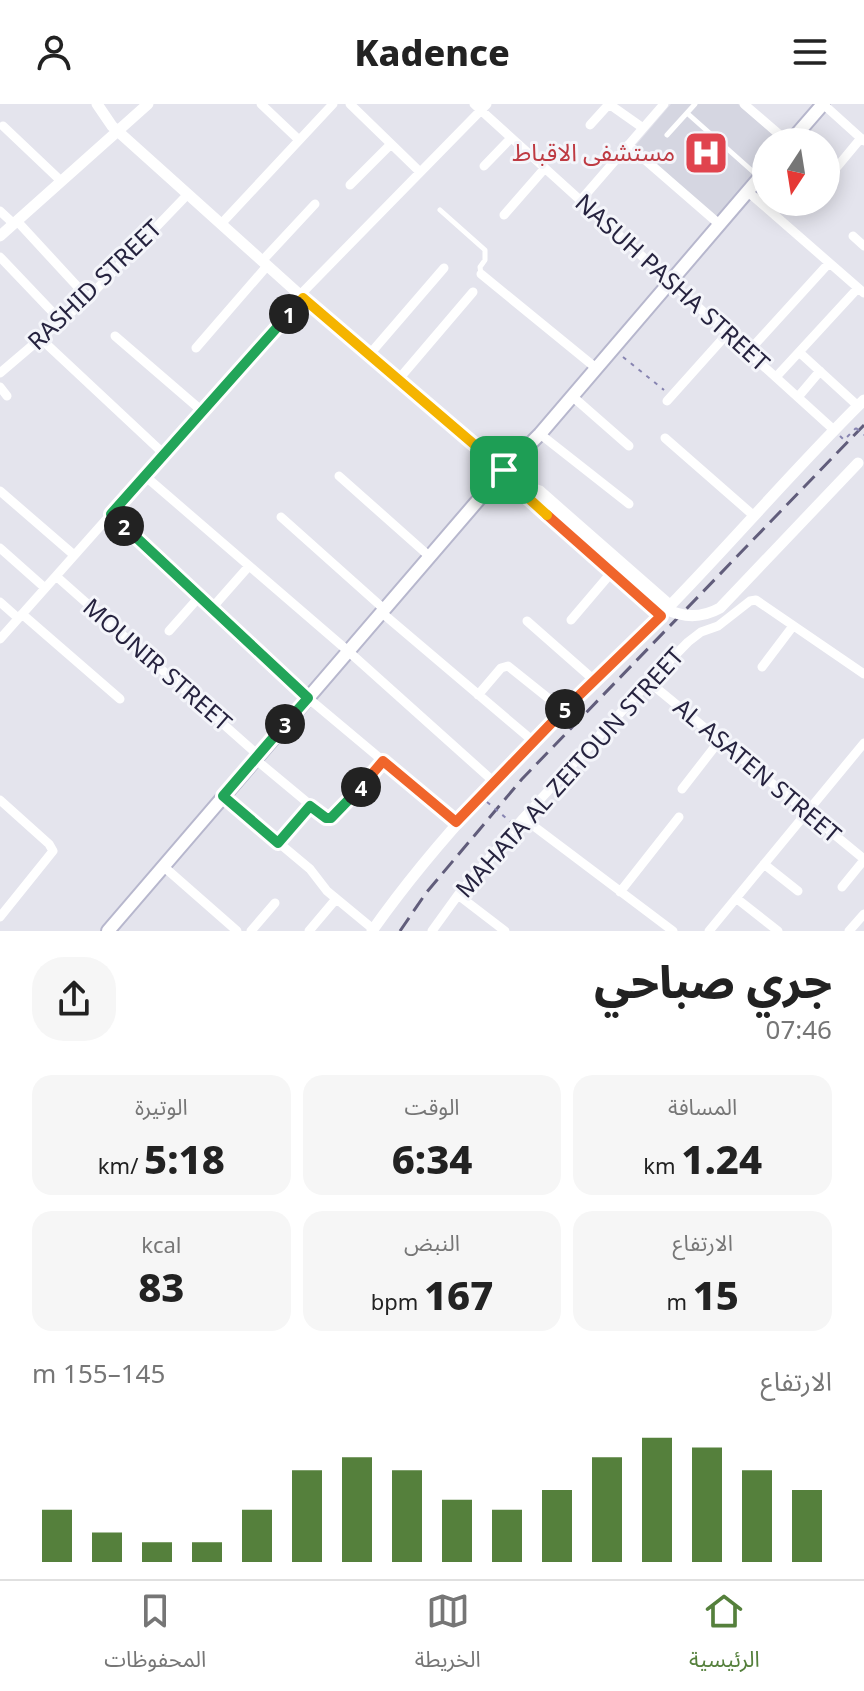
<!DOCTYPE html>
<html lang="ar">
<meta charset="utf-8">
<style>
body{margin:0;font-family:"Noto Sans","Noto Sans Arabic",sans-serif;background:#f6f6f6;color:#222;direction:rtl;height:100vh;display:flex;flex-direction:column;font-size:30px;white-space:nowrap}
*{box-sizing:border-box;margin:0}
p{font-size:26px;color:#767676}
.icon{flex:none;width:44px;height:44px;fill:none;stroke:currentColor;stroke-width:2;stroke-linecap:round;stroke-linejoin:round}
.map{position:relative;height:827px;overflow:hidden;direction:ltr}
.drawer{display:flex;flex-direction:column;background:#fff;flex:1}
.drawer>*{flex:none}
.needle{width:52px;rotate:192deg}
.tools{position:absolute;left:752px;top:24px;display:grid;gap:16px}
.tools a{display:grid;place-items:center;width:88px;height:88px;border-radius:50%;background:#fff;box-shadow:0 4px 20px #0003;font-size:40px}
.pin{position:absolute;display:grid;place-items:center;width:68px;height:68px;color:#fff;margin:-34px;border-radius:16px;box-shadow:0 4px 12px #0006}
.km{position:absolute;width:40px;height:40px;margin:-20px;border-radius:50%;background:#222;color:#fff;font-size:22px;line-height:40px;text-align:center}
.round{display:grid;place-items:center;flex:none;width:84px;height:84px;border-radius:32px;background:#f6f6f6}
.summary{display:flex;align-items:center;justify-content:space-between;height:136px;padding:0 32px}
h1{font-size:44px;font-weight:800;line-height:60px}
.metrics{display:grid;grid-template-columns:repeat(3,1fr);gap:12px;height:136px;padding:8px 32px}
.metrics div{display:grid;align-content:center;border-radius:20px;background:#f6f6f6;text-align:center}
.metrics b{font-size:40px;font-weight:800}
.metrics small{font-size:22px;font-weight:400}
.metrics p{font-size:22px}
.chart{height:224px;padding:16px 32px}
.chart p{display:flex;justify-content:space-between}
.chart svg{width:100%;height:144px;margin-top:8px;stroke:#55803c;stroke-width:6}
header{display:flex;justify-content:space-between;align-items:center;height:104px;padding:0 32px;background:#fff;font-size:36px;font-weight:800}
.tab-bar{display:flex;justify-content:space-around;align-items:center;height:112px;border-top:2px solid #e0e0e0;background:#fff;font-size:22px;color:#767676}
.tab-bar a{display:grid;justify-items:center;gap:4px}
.tab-bar .selected{color:#55803c}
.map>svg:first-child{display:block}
.built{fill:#d5d6e1}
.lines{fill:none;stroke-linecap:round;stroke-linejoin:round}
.secondary-casing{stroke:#b7b7cd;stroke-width:16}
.path{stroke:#8784b1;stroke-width:2;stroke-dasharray:4 6;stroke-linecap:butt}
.service{stroke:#fff;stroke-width:5}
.minor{stroke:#fff;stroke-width:9}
.tertiary{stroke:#fff;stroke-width:11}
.secondary{stroke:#fff;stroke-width:12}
.rail{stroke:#615d7b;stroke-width:3;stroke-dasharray:16 8;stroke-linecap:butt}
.path-bridge{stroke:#8784b1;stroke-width:2;stroke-dasharray:4 6;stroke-linecap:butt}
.tertiary-bridge{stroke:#fff;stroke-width:11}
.split-1-casing{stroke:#fff;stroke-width:16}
.split-2-casing{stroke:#fff;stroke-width:16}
.split-3-casing{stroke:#fff;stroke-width:16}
.split-4-casing{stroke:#fff;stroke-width:16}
.split-5-casing{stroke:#fff;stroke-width:16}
.split-6-casing{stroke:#fff;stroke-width:16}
.split-7-casing{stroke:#fff;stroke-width:16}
.split-1{stroke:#f5b400;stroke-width:10}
.split-2{stroke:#22a559;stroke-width:10}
.split-3{stroke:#22a559;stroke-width:10}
.split-4{stroke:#22a559;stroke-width:10}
.split-5{stroke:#f0652b;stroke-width:10}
.split-6{stroke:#f0652b;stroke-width:10}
.split-7{stroke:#f5b400;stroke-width:10}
.labels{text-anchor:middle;stroke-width:6;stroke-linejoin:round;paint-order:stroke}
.health-label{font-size:24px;fill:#be3a42;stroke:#f4f5fa;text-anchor:end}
.street-label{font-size:24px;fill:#26233f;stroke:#f4f5fa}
</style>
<header><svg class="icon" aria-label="menu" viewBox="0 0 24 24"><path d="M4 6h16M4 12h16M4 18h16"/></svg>Kadence<svg class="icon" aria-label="person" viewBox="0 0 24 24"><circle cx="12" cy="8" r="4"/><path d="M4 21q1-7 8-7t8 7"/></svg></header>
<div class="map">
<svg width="864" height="827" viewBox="0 0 864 827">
<rect width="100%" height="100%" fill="#e4e4ed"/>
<path class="built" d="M 671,0 L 738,0 L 781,38 L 766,38 L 766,57 L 716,113 L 636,41 Z"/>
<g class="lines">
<g class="secondary-casing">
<path id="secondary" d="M 790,38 L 823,0
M 108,827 L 504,366 L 540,330 L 766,66"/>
</g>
<path class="path" d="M 623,253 L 664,286
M 840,332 L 844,336 L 856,324"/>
<path class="service" d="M 687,9 L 759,73
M 667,31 L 695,0
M 440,106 L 485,146 L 485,156 L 480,163 L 481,170"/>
<path class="minor" d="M 261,0 L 299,36
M 350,0 L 420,68
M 474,0 L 834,326
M 609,0 L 643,24
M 744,0 L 788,38
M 823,0 L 864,37
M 590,21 L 609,0
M 3,22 L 61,77
M 628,41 L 719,120
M 484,62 L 511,34
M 832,69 L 861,34
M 350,81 L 391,40
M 747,87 L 864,189
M 580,97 L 664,0
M 0,107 L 14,120
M 504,111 L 545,64
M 17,117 L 88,194
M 221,120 L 333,0
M 853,132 L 864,142
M 0,153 L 61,217
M 262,157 L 315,100
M 481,170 L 596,264
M 300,191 L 487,0
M 115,232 L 202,307
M 40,234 L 164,350
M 196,244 L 267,162
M 748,248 L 829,159
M 799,248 L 858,302
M 369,251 L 444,164
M 0,269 L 88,194 L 188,90
M 776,273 L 858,184
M 398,276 L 473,188
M 0,283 L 7,292
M 572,292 L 629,342
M 798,293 L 820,267
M 667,297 L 727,230
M 540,330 L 629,400
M 665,334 L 753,411
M 145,372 L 348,547 L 493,677
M 339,372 L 429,452
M 519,379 L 540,386 L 671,501
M 0,387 L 74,451
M 544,409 L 661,512
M 111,410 L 308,594 L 456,718
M 281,413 L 384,505
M 0,444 L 45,484
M 56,472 L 258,651
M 0,498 L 18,514
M 212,504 L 249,462
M 381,508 L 533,637
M 22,510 L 120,595
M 571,516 L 611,469
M 527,517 L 594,576
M 169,527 L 200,492
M 0,535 L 303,194
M 762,563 L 793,522
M 649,578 L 864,755
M 478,591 L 501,564 L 508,562 L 563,606
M 255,655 L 326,714 L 336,711 L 383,657
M 682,685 L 720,636
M 223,692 L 310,765 L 327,787 L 373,825
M 0,696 L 49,740 L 53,747 L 0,813
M 523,714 L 673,827
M 278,739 L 310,702
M 764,760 L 798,787
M 163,762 L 237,827
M 842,783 L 864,756
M 620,788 L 679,713
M 458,791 L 505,827
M 736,794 L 778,827
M 251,827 L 275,799
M 309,827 L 336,795
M 432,827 L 458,791 L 523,714 L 649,578 L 688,538 L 701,528 L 718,522 L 750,497 L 756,496 L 864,570
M 709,827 L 864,639
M 849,827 L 864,810"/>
<path class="tertiary" d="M 97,0 L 112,22 L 300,191 L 530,390
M 0,132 L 148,0
M 372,827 C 455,709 559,614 659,513 C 729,442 793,366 864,296"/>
<use href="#secondary" class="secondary"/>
<path class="rail" d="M 400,827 L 426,789 L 522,675 L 864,321"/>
<path class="path-bridge" d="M 856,324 L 864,331
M 487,698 L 512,719"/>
<path class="tertiary-bridge" d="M 530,390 L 666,505 C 684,514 702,514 720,504 L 858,359"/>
</g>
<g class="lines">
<g class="split-1-casing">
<path id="split-1" d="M 289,210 L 303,194 L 504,366"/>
</g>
<g class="split-2-casing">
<path id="split-2" d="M 124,422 L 111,410 L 289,210"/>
</g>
<g class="split-3-casing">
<path id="split-3" d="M 124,422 L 308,594 L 285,620"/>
</g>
<g class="split-4-casing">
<path id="split-4" d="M 285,620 L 223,692 L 278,739 L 310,702 L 326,714 L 331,714 L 361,683"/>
</g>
<g class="split-5-casing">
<path id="split-5" d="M 361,683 L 383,657 L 456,718 L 565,605"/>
</g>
<g class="split-6-casing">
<path id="split-6" d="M 547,411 L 661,512 L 565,605"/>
</g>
<g class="split-7-casing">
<path id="split-7" d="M 504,366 L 519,379 L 526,392 L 547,411"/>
</g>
<use href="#split-1" class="split-1"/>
<use href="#split-2" class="split-2"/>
<use href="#split-3" class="split-3"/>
<use href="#split-4" class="split-4"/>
<use href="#split-5" class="split-5"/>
<use href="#split-6" class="split-6"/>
<use href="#split-7" class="split-7"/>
</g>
<defs>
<g id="hospital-square" transform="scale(2.3)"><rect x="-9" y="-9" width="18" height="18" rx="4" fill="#e0444e" stroke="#f4f5fa"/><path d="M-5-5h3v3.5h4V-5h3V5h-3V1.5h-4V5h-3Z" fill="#fff"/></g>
</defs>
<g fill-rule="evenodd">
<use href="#hospital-square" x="706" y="49"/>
</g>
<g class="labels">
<g class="health-label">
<text x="675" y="57">مستشفى الاقباط</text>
</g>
<g class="street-label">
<text transform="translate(672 179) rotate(42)" y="8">NASUH PASHA STREET</text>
<text transform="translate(95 181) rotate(-44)" y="8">RASHID STREET</text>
<text transform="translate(157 561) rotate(41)" y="8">MOUNIR STREET</text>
<text transform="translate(757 667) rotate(40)" y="8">AL ASATEN STREET</text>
<text transform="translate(570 669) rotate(-48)" y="8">MAHATA AL ZEITOUN STREET</text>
</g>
</g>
</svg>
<div class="tools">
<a><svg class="needle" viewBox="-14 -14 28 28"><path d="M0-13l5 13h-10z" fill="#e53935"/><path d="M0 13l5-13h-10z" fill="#767676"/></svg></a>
</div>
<div class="pin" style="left:504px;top:366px;background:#1e9e55"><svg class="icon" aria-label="arrive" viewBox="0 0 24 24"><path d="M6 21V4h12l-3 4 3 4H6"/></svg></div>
<b class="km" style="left:289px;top:210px">1</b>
<b class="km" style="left:124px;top:422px">2</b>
<b class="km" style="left:285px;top:620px">3</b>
<b class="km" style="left:361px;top:683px">4</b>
<b class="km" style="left:565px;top:605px">5</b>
</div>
<section class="drawer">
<div class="summary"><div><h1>جري صباحي</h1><p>07:46</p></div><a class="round"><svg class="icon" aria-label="share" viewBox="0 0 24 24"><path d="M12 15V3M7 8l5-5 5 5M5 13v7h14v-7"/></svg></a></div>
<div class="metrics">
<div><p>المسافة</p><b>1.24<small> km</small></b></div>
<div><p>الوقت</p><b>6:34</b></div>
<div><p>الوتيرة</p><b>5:18<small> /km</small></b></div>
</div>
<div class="metrics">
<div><p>الارتفاع</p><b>15<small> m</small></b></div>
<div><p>النبض</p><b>167<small> bpm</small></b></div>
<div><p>kcal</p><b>83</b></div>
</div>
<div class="chart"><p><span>الارتفاع</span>145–155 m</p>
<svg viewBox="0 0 160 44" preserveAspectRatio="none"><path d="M5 44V28M15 44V35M25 44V38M35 44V38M45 44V28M55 44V16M65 44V12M75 44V16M85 44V25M95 44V28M105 44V22M115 44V12M125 44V6M135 44V9M145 44V16M155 44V22"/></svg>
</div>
</section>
<nav class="tab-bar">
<a class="selected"><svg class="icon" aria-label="home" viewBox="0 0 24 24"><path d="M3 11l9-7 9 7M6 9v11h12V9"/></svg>الرئيسية</a>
<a><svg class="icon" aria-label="map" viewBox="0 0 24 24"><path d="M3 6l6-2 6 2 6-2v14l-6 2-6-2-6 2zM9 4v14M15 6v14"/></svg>الخريطة</a>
<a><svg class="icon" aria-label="saved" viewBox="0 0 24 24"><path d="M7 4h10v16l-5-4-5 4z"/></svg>المحفوظات</a>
</nav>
